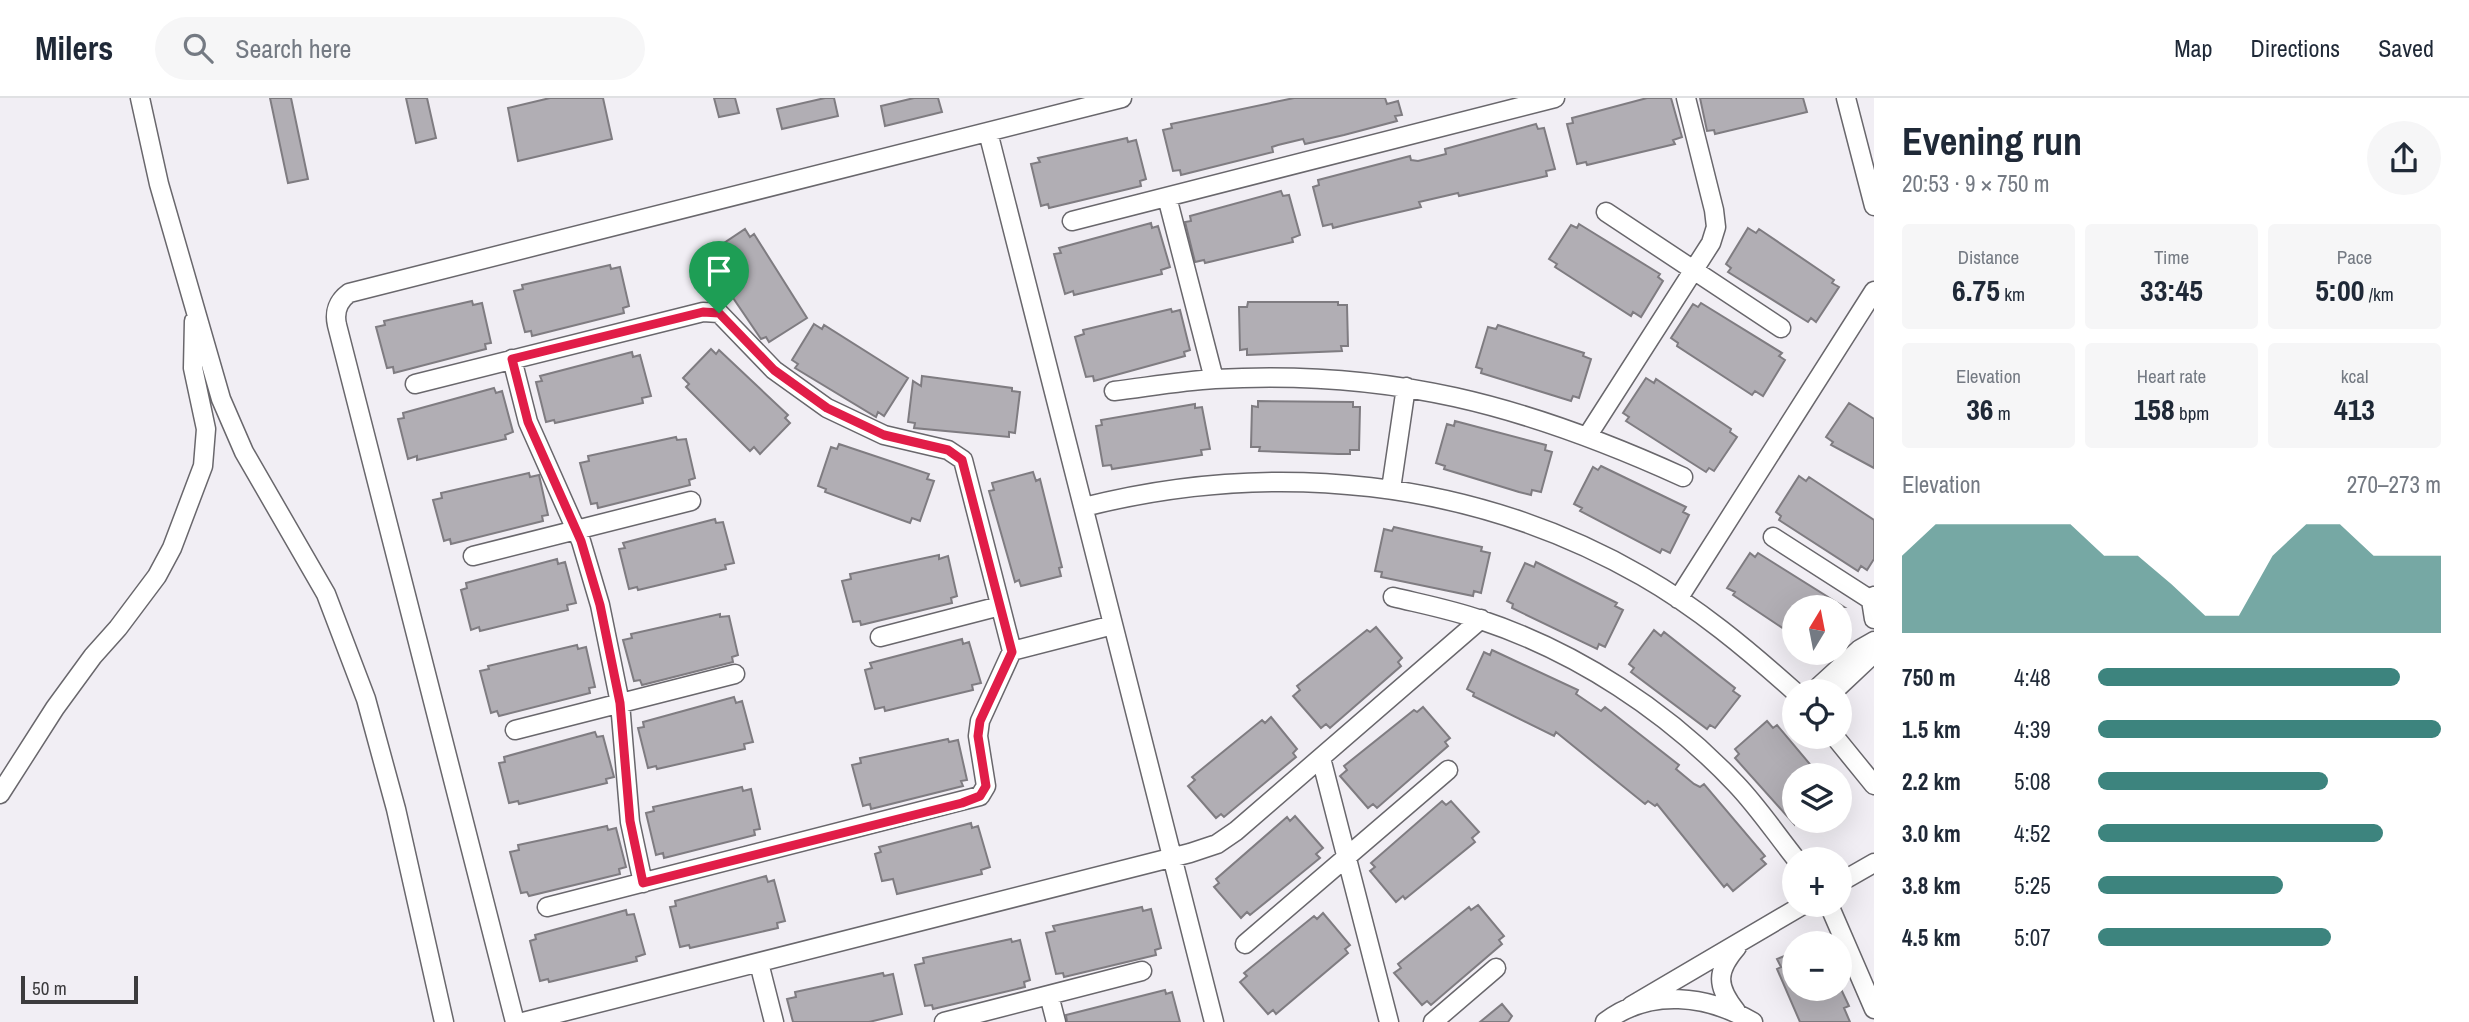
<!DOCTYPE html>
<meta charset="utf-8">
<style>
body{margin:0;font-family:"Archivo Narrow",sans-serif;background:#f6f6f7;color:#1f2937;height:100vh;display:flex;flex-direction:column;font-size:26px;white-space:nowrap}
*{box-sizing:border-box;margin:0}
p{font-size:23px;color:#747a83}
.icon{flex:none;width:38px;height:38px;fill:none;stroke:currentColor;stroke-width:2;stroke-linecap:round;stroke-linejoin:round}
.map{position:relative;flex:1;overflow:hidden}
.drawer{display:flex;flex-direction:column;background:#fff;width:595px}
.drawer>*{flex:none}
.needle{width:46px;rotate:10deg}
.fabs{position:absolute;left:1782px;top:497px;display:grid;gap:14px}
.fabs a{display:grid;place-items:center;width:70px;height:70px;border-radius:50%;background:#fff;box-shadow:0 7px 28px #0002;font-size:35px}
.scale{position:absolute;left:21px;bottom:18px;width:117px;box-sizing:border-box;padding-left:7px;border:4px solid #3c3b3d;border-top:0;font-size:19px;line-height:24px;white-space:nowrap;color:#3c3b3d;-webkit-text-stroke:5px #f1eef4;paint-order:stroke}
.pin{position:absolute;display:grid;place-items:center;width:60px;height:60px;color:#fff;margin:-72px -30px;border-radius:50% 50% 50% 0;rotate:-45deg;box-shadow:0 0 7px #0007}
.pin .icon{rotate:45deg}
.round{display:grid;place-items:center;flex:none;width:74px;height:74px;border-radius:37px;background:#f6f6f7}
.headline{display:flex;align-items:center;justify-content:space-between;height:119px;padding:0 28px}
h1{font-size:38px;font-weight:700;line-height:52px}
.stats{display:grid;grid-template-columns:repeat(3,1fr);gap:10px;height:119px;padding:7px 28px}
.stats div{display:grid;align-content:center;border-radius:7px;background:#f6f6f7;text-align:center}
.stats b{font-size:30px;font-weight:700}
.stats small{font-size:19px;font-weight:400}
.stats p{font-size:19px}
.chart{height:196px;padding:14px 28px}
.chart p{display:flex;justify-content:space-between}
.chart svg{width:100%;height:126px;margin-top:7px;fill:#3d847e;opacity:.7}
ul{padding:0 28px;list-style:none;font-size:23px}
li{display:grid;grid-template-columns:112px 84px 1fr;align-items:center;height:52px}
li i{height:18px;border-radius:9px;background:#3d847e}
header{display:flex;align-items:center;gap:42px;box-sizing:border-box;height:98px;padding:0 35px;background:#fff;border-bottom:2px solid #e0e1e3}
header strong{font-size:33px}
nav{display:flex;gap:38px;margin-inline-start:auto;font-size:24px}
.search{width:490px;height:63px;background:#f6f6f7;display:flex;align-items:center;gap:18px;box-sizing:border-box;padding:0 24px;border-radius:38px;color:#747a83;font-size:26px}
main{display:flex;flex:1;min-height:0}
.map>svg:first-child{display:block}
.building{fill:#b1aeb4;stroke:#7f7c81;stroke-width:2}
.lines{fill:none;stroke-linecap:round;stroke-linejoin:round}
.minor-casing{stroke:#69676c;stroke-width:21}
.minor{stroke:#fff;stroke-width:18}
.route-casing{stroke:#fff;stroke-width:14}
.route{stroke:#e11d48;stroke-width:9}
</style>
<header>
<strong>Milers</strong>
<div class="search"><svg class="icon" aria-label="search" viewBox="0 0 24 24"><circle cx="10" cy="10" r="6"/><path d="M15 15l6 6"/></svg>Search here</div>
<nav><a>Map</a><a>Directions</a><a>Saved</a></nav>
</header>
<main>
<div class="map">
<svg width="1874" height="924" viewBox="0 0 1874 924">
<rect width="100%" height="100%" fill="#f1eef4"/>
<path class="building" d="M 270,0 L 291,0 L 308,81 L 288,85 Z
M 406,0 L 427,0 L 436,40 L 416,45 Z
M 550,0 L 603,0 L 612,41 L 518,63 L 508,10 Z
M 714,0 L 735,0 L 739,15 L 719,19 Z
M 825,0 L 834,0 L 838,18 L 782,31 L 777,11 Z
M 914,0 L 938,0 L 942,14 L 885,28 L 881,8 Z
M 1294,0 L 1385,0 L 1387,6 L 1398,3 L 1402,17 L 1395,18 L 1397,23 L 1344,37 L 1305,46 L 1303,41 L 1278,47 L 1272,49 L 1273,54 L 1181,77 L 1180,72 L 1173,73 L 1163,32 L 1172,30 L 1171,26 Z
M 1647,0 L 1671,0 L 1682,39 L 1673,42 L 1675,46 L 1587,67 L 1586,64 L 1577,66 L 1567,26 L 1573,25 L 1572,20 Z
M 1700,0 L 1803,0 L 1807,14 L 1715,36 L 1714,32 L 1707,33 Z
M 1536,26 L 1538,31 L 1544,30 L 1555,71 L 1546,73 L 1547,78 L 1459,98 L 1458,95 L 1419,104 L 1421,109 L 1357,124 L 1333,130 L 1332,126 L 1323,128 L 1313,89 L 1319,87 L 1318,82 L 1410,58 L 1411,62 L 1418,63 L 1446,56 L 1445,51 Z
M 1127,40 L 1128,44 L 1136,42 L 1146,81 L 1140,83 L 1141,88 L 1049,110 L 1048,106 L 1041,108 L 1031,66 L 1040,64 L 1038,60 Z
M 1281,93 L 1283,98 L 1289,97 L 1300,137 L 1292,140 L 1293,144 L 1205,165 L 1204,162 L 1195,164 L 1185,124 L 1191,123 L 1190,118 Z
M 1151,125 L 1152,130 L 1158,128 L 1170,169 L 1161,172 L 1162,176 L 1074,197 L 1073,193 L 1065,196 L 1054,156 L 1061,155 L 1059,150 Z
M 1579,126 L 1660,176 L 1658,179 L 1663,183 L 1641,219 L 1633,214 L 1631,218 L 1555,169 L 1557,166 L 1549,161 L 1571,127 L 1577,130 Z
M 1748,130 L 1756,135 L 1759,131 L 1834,182 L 1832,185 L 1839,189 L 1816,224 L 1811,220 L 1808,224 L 1728,174 L 1731,170 L 1726,166 Z
M 745,131 L 750,139 L 754,136 L 807,220 L 769,244 L 766,239 L 761,241 L 708,163 L 713,160 L 709,155 Z
M 610,167 L 611,171 L 620,169 L 629,208 L 623,210 L 624,215 L 532,238 L 531,233 L 525,234 L 514,193 L 523,191 L 522,187 Z
M 472,203 L 473,207 L 482,205 L 491,245 L 485,246 L 486,251 L 394,275 L 393,269 L 387,270 L 376,229 L 385,227 L 384,223 Z
M 1248,204 L 1338,204 L 1338,207 L 1347,207 L 1348,248 L 1341,248 L 1342,253 L 1247,257 L 1247,251 L 1240,252 L 1239,209 L 1247,209 Z
M 1701,205 L 1782,255 L 1779,258 L 1785,262 L 1763,298 L 1755,293 L 1752,297 L 1677,248 L 1678,245 L 1671,240 L 1693,206 L 1698,209 Z
M 1171,211 L 1172,214 L 1180,212 L 1190,252 L 1184,254 L 1185,258 L 1094,283 L 1093,278 L 1086,279 L 1075,239 L 1084,236 L 1083,232 Z
M 814,226 L 822,231 L 824,227 L 908,280 L 884,318 L 878,314 L 876,319 L 795,270 L 798,266 L 792,262 Z
M 1498,227 L 1584,255 L 1583,258 L 1591,261 L 1579,300 L 1573,298 L 1571,303 L 1481,275 L 1482,271 L 1476,269 L 1488,229 L 1496,231 Z
M 711,251 L 716,256 L 719,252 L 788,317 L 785,320 L 790,325 L 760,356 L 754,349 L 750,353 L 686,289 L 689,286 L 683,280 Z
M 632,254 L 633,259 L 640,257 L 651,298 L 642,300 L 643,305 L 555,325 L 554,322 L 546,324 L 536,284 L 542,283 L 540,278 Z
M 922,278 L 1012,290 L 1012,293 L 1020,294 L 1015,335 L 1009,334 L 1009,339 L 914,330 L 915,325 L 908,324 L 913,283 L 921,288 Z
M 1646,280 L 1654,285 L 1656,281 L 1731,331 L 1730,334 L 1737,339 L 1714,373 L 1709,370 L 1706,374 L 1626,323 L 1629,319 L 1623,315 Z
M 494,290 L 496,295 L 502,293 L 513,334 L 505,337 L 506,341 L 417,362 L 417,358 L 408,361 L 398,321 L 404,320 L 403,315 Z
M 1258,303 L 1353,304 L 1353,309 L 1360,309 L 1359,352 L 1350,352 L 1350,356 L 1338,356 L 1259,353 L 1260,349 L 1251,349 L 1252,308 L 1258,309 Z
M 1849,305 L 1874,321 L 1874,370 L 1831,347 L 1833,344 L 1826,339 Z
M 1195,306 L 1195,310 L 1202,309 L 1210,351 L 1201,352 L 1202,357 L 1112,371 L 1111,367 L 1103,368 L 1096,328 L 1102,327 L 1101,322 Z
M 1455,323 L 1546,347 L 1545,352 L 1552,354 L 1541,394 L 1532,392 L 1531,397 L 1519,394 L 1444,371 L 1445,368 L 1436,365 L 1447,326 L 1454,328 Z
M 676,339 L 677,342 L 686,341 L 695,380 L 689,382 L 690,387 L 598,410 L 597,405 L 591,406 L 580,365 L 589,363 L 588,358 Z
M 839,346 L 929,376 L 927,381 L 934,383 L 920,423 L 912,420 L 910,425 L 899,421 L 825,394 L 826,391 L 818,388 L 831,349 L 837,351 Z
M 1601,368 L 1686,409 L 1683,414 L 1689,417 L 1670,455 L 1662,451 L 1660,455 L 1580,413 L 1582,410 L 1574,406 L 1593,369 L 1598,372 Z
M 1033,374 L 1036,383 L 1040,381 L 1062,469 L 1059,470 L 1061,478 L 1021,488 L 1019,482 L 1015,484 L 989,393 L 994,392 L 992,385 Z
M 529,375 L 530,379 L 539,377 L 548,417 L 542,418 L 543,423 L 451,446 L 450,441 L 444,443 L 433,402 L 442,400 L 441,395 Z
M 1799,378 L 1806,383 L 1809,379 L 1874,422 L 1874,461 L 1867,472 L 1861,468 L 1858,473 L 1779,422 L 1781,418 L 1776,414 Z
M 715,421 L 716,425 L 723,424 L 734,465 L 725,467 L 726,471 L 638,492 L 637,489 L 629,491 L 619,451 L 625,450 L 623,445 Z
M 1394,429 L 1482,449 L 1481,453 L 1490,455 L 1481,495 L 1474,493 L 1473,498 L 1381,479 L 1382,474 L 1375,473 L 1384,431 L 1392,433 Z
M 1750,455 L 1755,459 L 1758,455 L 1844,509 L 1794,509 L 1794,525 L 1787,533 L 1733,497 L 1735,494 L 1727,490 Z
M 939,457 L 939,461 L 948,458 L 957,498 L 951,500 L 952,505 L 861,527 L 860,523 L 853,524 L 842,483 L 851,481 L 850,476 Z
M 557,461 L 558,466 L 565,464 L 576,505 L 567,507 L 568,512 L 480,533 L 479,529 L 471,532 L 461,492 L 467,490 L 466,485 Z
M 1536,464 L 1617,505 L 1615,508 L 1623,512 L 1605,549 L 1599,546 L 1597,551 L 1512,510 L 1513,506 L 1507,503 L 1525,465 L 1534,469 Z
M 720,516 L 720,519 L 729,518 L 738,557 L 732,559 L 733,564 L 642,587 L 640,582 L 634,583 L 623,542 L 632,540 L 631,536 Z
M 1376,529 L 1402,560 L 1398,564 L 1401,568 L 1330,630 L 1326,626 L 1321,630 L 1293,598 L 1300,592 L 1297,588 L 1367,532 L 1370,534 Z
M 1654,532 L 1661,538 L 1664,534 L 1735,590 L 1733,593 L 1740,598 L 1715,630 L 1710,627 L 1707,631 L 1631,574 L 1634,570 L 1629,566 Z
M 962,541 L 963,546 L 969,544 L 981,585 L 972,587 L 973,592 L 885,613 L 884,609 L 875,611 L 865,572 L 872,570 L 870,565 Z
M 577,547 L 578,551 L 586,549 L 595,589 L 589,590 L 590,595 L 499,618 L 497,613 L 491,615 L 480,573 L 489,571 L 488,568 Z
M 1492,552 L 1578,592 L 1576,596 L 1601,613 L 1605,609 L 1679,667 L 1676,671 L 1694,686 L 1700,689 L 1704,686 L 1765,758 L 1761,761 L 1766,766 L 1733,793 L 1727,786 L 1724,789 L 1657,706 L 1655,708 L 1648,703 L 1645,706 L 1556,634 L 1554,638 L 1473,598 L 1474,595 L 1467,591 L 1484,554 L 1490,557 Z
M 734,599 L 736,605 L 742,603 L 753,644 L 744,646 L 745,651 L 657,671 L 656,668 L 648,670 L 638,630 L 644,629 L 643,624 Z
M 1423,609 L 1450,640 L 1445,644 L 1448,648 L 1377,710 L 1373,706 L 1368,710 L 1340,678 L 1347,672 L 1344,668 L 1414,612 L 1417,614 Z
M 1271,619 L 1297,651 L 1293,655 L 1296,659 L 1224,719 L 1221,716 L 1216,720 L 1188,688 L 1195,682 L 1192,679 L 1262,622 L 1265,625 Z
M 1767,623 L 1773,630 L 1777,627 L 1819,677 L 1794,677 L 1794,726 L 1735,660 L 1739,656 L 1735,651 Z
M 595,634 L 597,639 L 603,638 L 614,679 L 606,681 L 607,685 L 519,706 L 518,703 L 509,705 L 499,665 L 505,664 L 504,659 Z
M 948,641 L 949,644 L 958,642 L 967,682 L 961,683 L 963,688 L 871,711 L 870,706 L 863,708 L 852,667 L 861,665 L 860,660 Z
M 742,689 L 743,693 L 751,691 L 760,731 L 754,732 L 755,737 L 664,760 L 663,755 L 656,757 L 646,715 L 654,713 L 653,709 Z
M 1442,703 L 1446,707 L 1451,703 L 1479,734 L 1472,740 L 1475,744 L 1405,801 L 1403,798 L 1396,804 L 1370,773 L 1375,769 L 1371,765 Z
M 1295,718 L 1323,750 L 1316,756 L 1320,760 L 1250,817 L 1247,814 L 1241,820 L 1214,789 L 1219,785 L 1216,781 L 1287,719 L 1290,723 Z
M 971,725 L 972,730 L 978,728 L 990,769 L 981,772 L 982,776 L 897,796 L 893,781 L 882,783 L 875,756 L 881,754 L 879,749 Z
M 607,728 L 608,732 L 616,730 L 626,769 L 619,771 L 620,776 L 529,798 L 527,794 L 521,795 L 510,754 L 519,752 L 518,747 Z
M 766,778 L 768,784 L 774,782 L 785,823 L 777,825 L 778,830 L 690,850 L 689,847 L 680,849 L 670,809 L 676,808 L 675,803 Z
M 1478,807 L 1504,838 L 1499,842 L 1502,846 L 1431,907 L 1427,903 L 1422,907 L 1394,875 L 1401,870 L 1398,866 L 1469,809 L 1471,812 Z
M 1142,809 L 1143,813 L 1151,811 L 1161,850 L 1155,852 L 1156,857 L 1064,879 L 1063,875 L 1056,876 L 1046,835 L 1055,833 L 1053,828 Z
M 626,812 L 627,817 L 634,816 L 645,856 L 636,859 L 637,863 L 549,884 L 548,881 L 540,883 L 530,843 L 536,841 L 535,837 Z
M 1323,815 L 1350,847 L 1345,851 L 1348,855 L 1276,916 L 1273,912 L 1268,916 L 1240,884 L 1247,878 L 1244,875 L 1314,818 L 1317,821 Z
M 1011,841 L 1012,844 L 1020,842 L 1030,882 L 1024,884 L 1025,889 L 933,911 L 932,907 L 925,908 L 915,867 L 924,865 L 923,860 Z
M 1794,854 L 1794,891 L 1841,891 L 1849,908 L 1844,910 L 1850,924 L 1800,924 L 1777,871 L 1781,869 L 1777,861 Z
M 883,875 L 884,878 L 893,876 L 902,916 L 869,924 L 793,924 L 787,901 L 796,899 L 795,894 Z
M 1165,892 L 1166,896 L 1172,894 L 1180,924 L 1067,924 L 1066,917 Z
M 1502,906 L 1512,918 L 1508,924 L 1480,924 Z"/>
<g class="lines">
<g class="minor-casing">
<path id="minor" d="M 140,0 L 159,86 L 221,301 L 244,354 L 326,496 L 366,601 L 396,711 L 444,924
M 1846,0 L 1874,108
M 988,34 L 1214,924
M 1167,99 L 1214,281
M 1606,114 L 1781,230
M 1072,123 L 1555,0
M 512,261 L 528,324 L 581,443 L 600,507 L 620,605 L 630,724 L 643,785
M 415,286 L 703,214 L 719,215 L 774,272 L 827,310 L 884,337 L 948,352 L 963,362 L 1012,553 L 980,623 L 978,638 L 986,688 L 980,698 L 547,809
M 1114,293 C 1147,289 1181,283 1215,281 C 1390,271 1525,307 1683,379
M 1588,337 L 1711,145 L 1716,129 L 1714,112 L 1686,0
M 1391,391 L 1406,289
M 1084,409 C 1273,361 1473,381 1642,478 C 1698,510 1747,551 1794,593
M 1773,439 L 1871,502
M 473,458 L 691,403
M 1874,498 L 1871,502 L 1874,521
M 1393,499 C 1422,506 1453,512 1481,522 C 1577,554 1667,613 1736,686 C 1758,709 1776,736 1796,761
M 1678,501 L 1874,193
M 880,539 L 1000,508
M 1012,553 L 1113,527
M 1814,593 L 1860,551 L 1874,543
M 1834,593 L 1869,560 L 1874,549
M 515,632 L 735,576
M 1835,639 L 1874,687
M 1321,660 L 1389,924
M 0,696 L 55,610 L 93,558 L 118,530 L 157,478 L 172,450 L 203,368 L 206,331 L 193,270 L 194,223
M 1839,785 L 1874,765
M 1829,807 L 1874,911
M 1245,846 L 1448,672
M 759,865 L 774,924
M 1049,897 L 1056,924
M 1631,908 L 1803,807
M 1736,913 C 1716,888 1716,873 1737,849
M 515,924 L 337,227 C 334,214 338,203 349,195 L 1122,0
M 523,924 L 1190,755 L 1217,746 L 1236,733 L 1481,521
M 944,924 L 1142,873
M 1433,924 L 1496,870
M 1605,924 C 1650,890 1707,897 1753,924"/>
</g>
<use href="#minor" class="minor"/>
</g>
<g class="lines">
<g class="route-casing">
<path id="route" d="M 703,214 L 719,215 L 774,272 L 827,310 L 884,337 L 948,352 L 962,362 L 1012,554 L 980,623 L 978,638 L 986,688 L 980,698 L 962,705 L 643,785 L 630,723 L 620,605 L 600,507 L 581,443 L 528,324 L 512,261 Z"/>
</g>
<use href="#route" class="route"/>
</g>
</svg>
<div class="fabs">
<a><svg class="needle" viewBox="-14 -14 28 28"><path d="M0-13l5 13h-10z" fill="#e53935"/><path d="M0 13l5-13h-10z" fill="#747a83"/></svg></a>
<a><svg class="icon" aria-label="locate" viewBox="0 0 24 24"><circle cx="12" cy="12" r="6"/><path d="M12 2v4M12 18v4M2 12h4M18 12h4"/></svg></a>
<a><svg class="icon" aria-label="layers" viewBox="0 0 24 24"><path d="M12 4l9 5-9 5-9-5zM3 14l9 5 9-5"/></svg></a>
<a>+</a>
<a>−</a>
</div>
<div class="scale">50 m</div>
<div class="pin" style="left:719px;top:215px;background:#1e9e55"><svg class="icon" aria-label="arrive" viewBox="0 0 24 24"><path d="M6 21V4h12l-3 4 3 4H6"/></svg></div>
</div>
<section class="drawer">
<div class="headline"><div><h1>Evening run</h1><p>20:53 · 9 × 750 m</p></div><a class="round"><svg class="icon" aria-label="share" viewBox="0 0 24 24"><path d="M12 15V3M7 8l5-5 5 5M5 13v7h14v-7"/></svg></a></div>
<div class="stats">
<div><p>Distance</p><b>6.75<small> km</small></b></div>
<div><p>Time</p><b>33:45</b></div>
<div><p>Pace</p><b>5:00<small> /km</small></b></div>
</div>
<div class="stats">
<div><p>Elevation</p><b>36<small> m</small></b></div>
<div><p>Heart rate</p><b>158<small> bpm</small></b></div>
<div><p>kcal</p><b>413</b></div>
</div>
<div class="chart"><p><span>Elevation</span>270–273 m</p>
<svg viewBox="0 0 160 44" preserveAspectRatio="none"><path d="M0 44V17L10 6L20 6L30 6L40 6L50 6L60 17L70 17L80 27L90 38L100 38L110 17L120 6L130 6L140 17L150 17L160 17V44z"/></svg>
</div>
<ul>
<li><b>750 m</b>4:48<i style="width:88%"></i></li>
<li><b>1.5 km</b>4:39<i style="width:100%"></i></li>
<li><b>2.2 km</b>5:08<i style="width:67%"></i></li>
<li><b>3.0 km</b>4:52<i style="width:83%"></i></li>
<li><b>3.8 km</b>5:25<i style="width:54%"></i></li>
<li><b>4.5 km</b>5:07<i style="width:68%"></i></li>
</ul>
</section>
</main>
